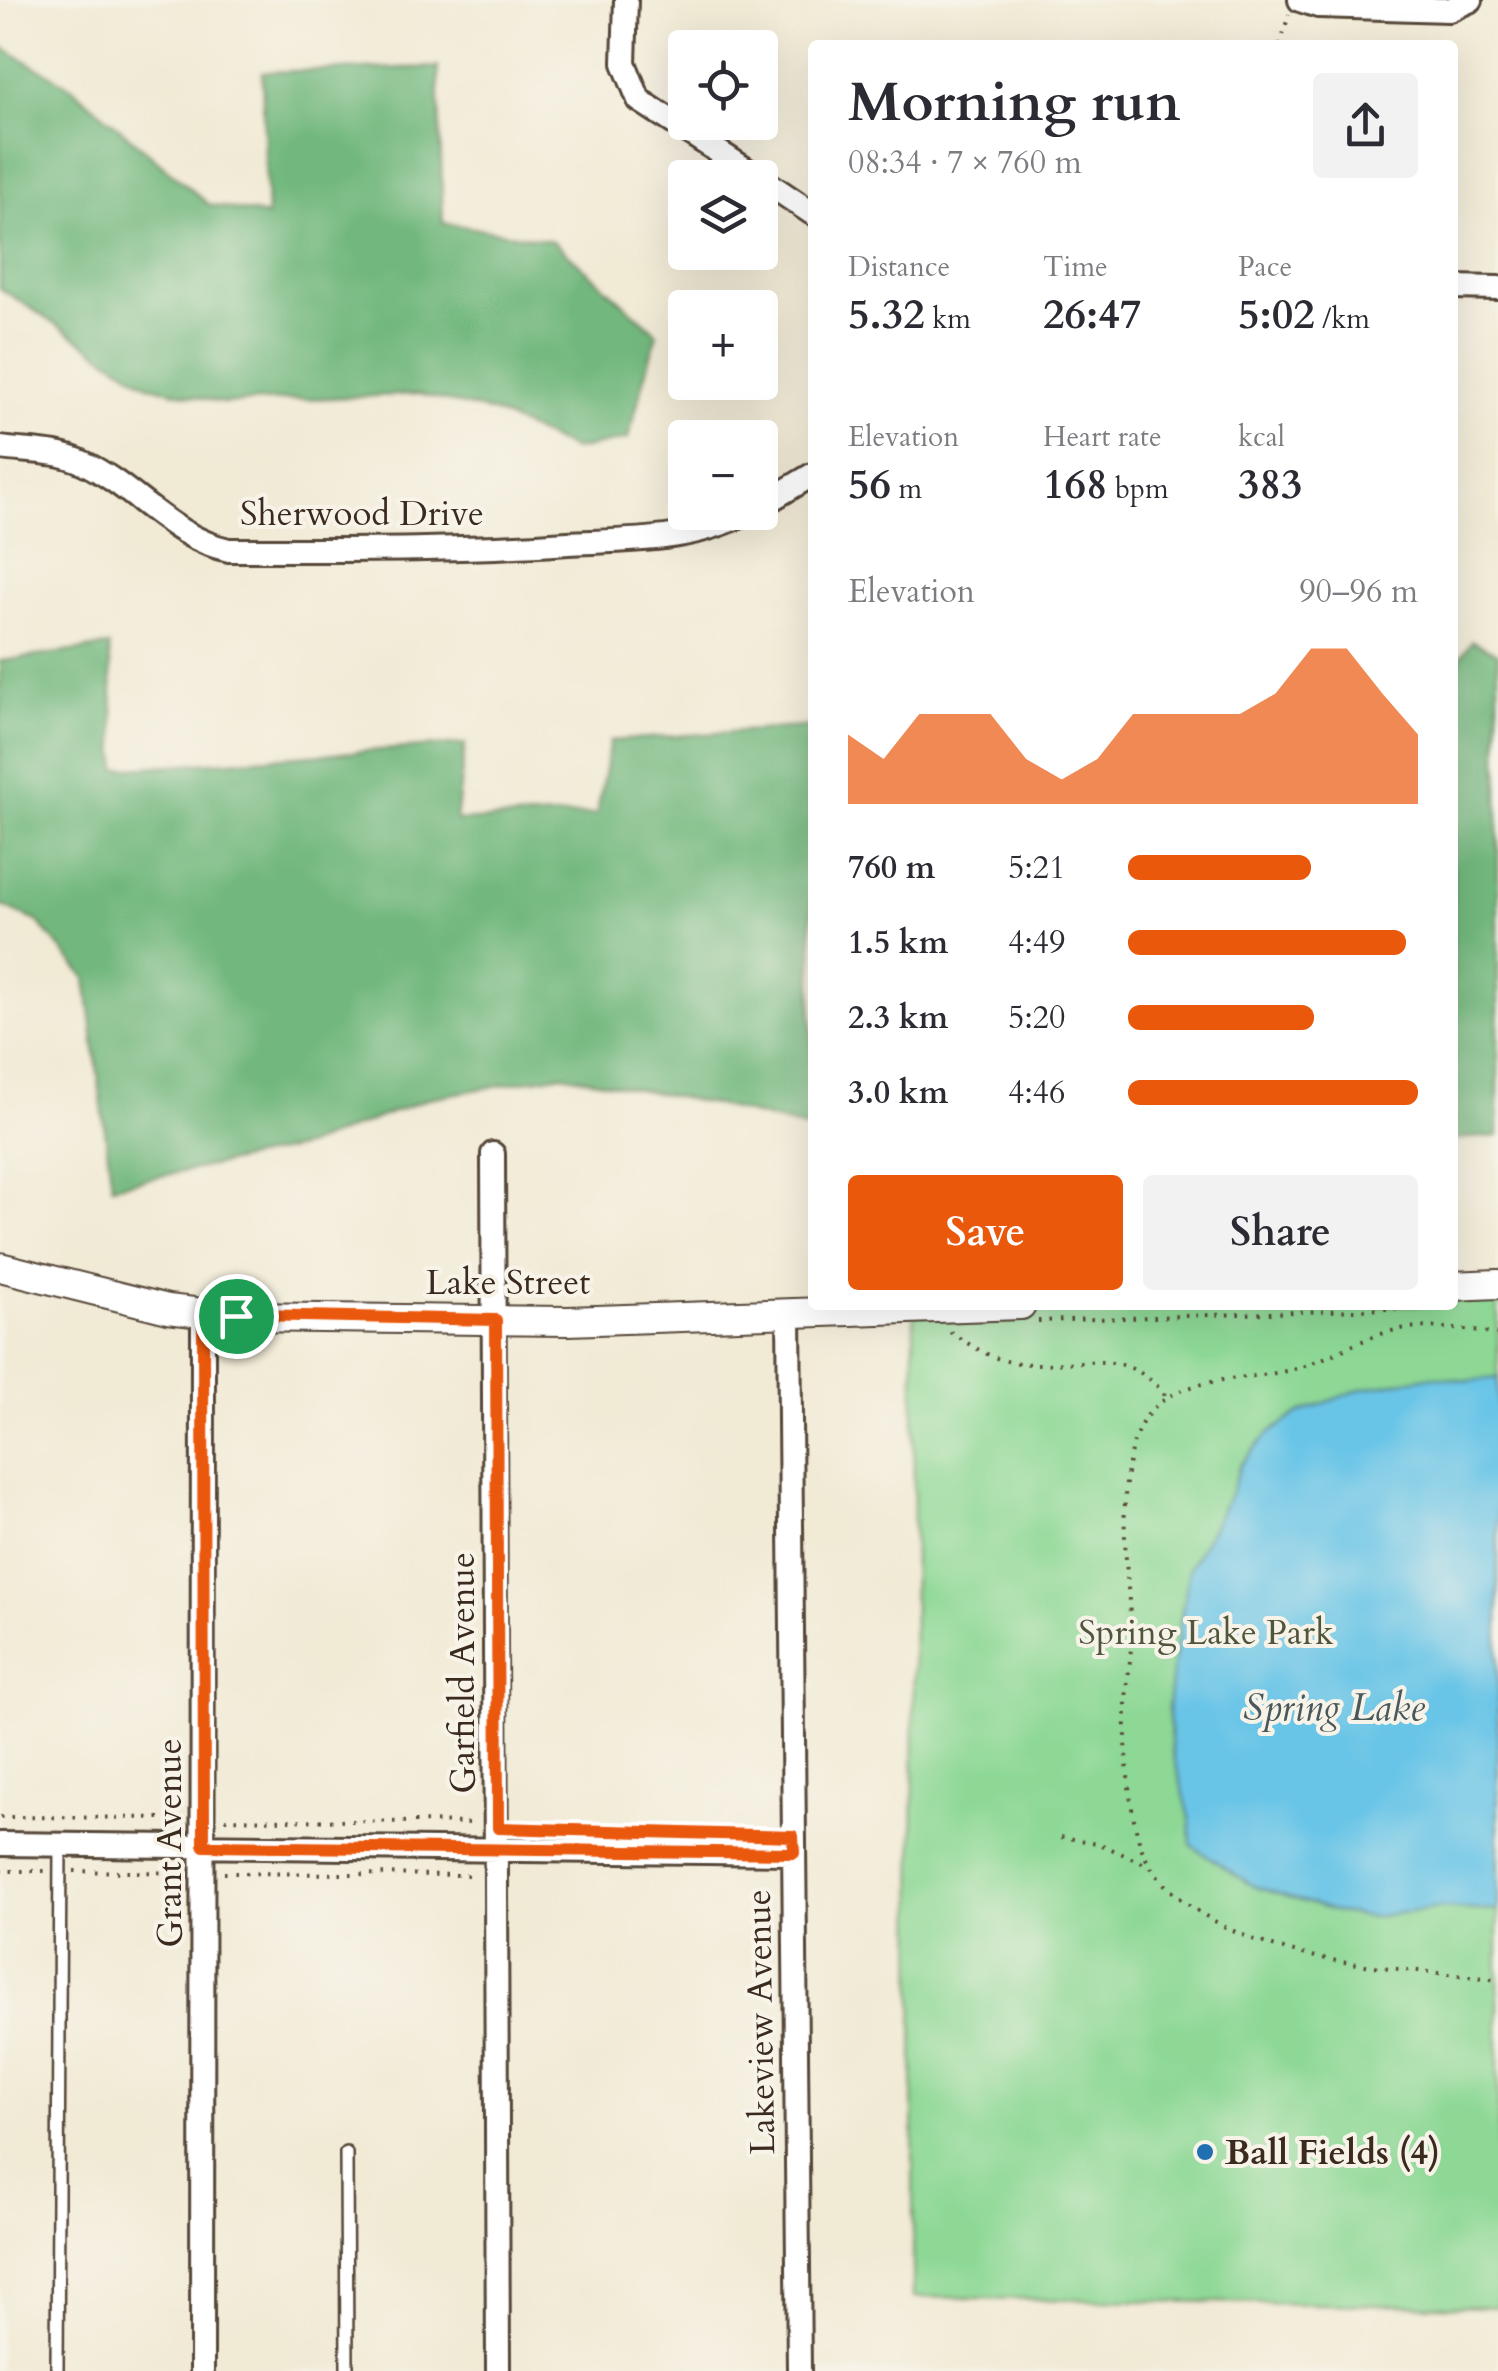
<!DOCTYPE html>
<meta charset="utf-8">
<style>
body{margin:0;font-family:Cardo,serif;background:#f2f2f3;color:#2b2b33;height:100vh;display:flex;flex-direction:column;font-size:38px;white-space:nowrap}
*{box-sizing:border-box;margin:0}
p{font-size:32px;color:#7c7c81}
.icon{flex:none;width:55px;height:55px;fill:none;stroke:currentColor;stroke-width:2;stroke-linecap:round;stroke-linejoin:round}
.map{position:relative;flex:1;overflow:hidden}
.drawer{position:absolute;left:808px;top:40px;width:650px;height:1270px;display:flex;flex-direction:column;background:#fff;border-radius:10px;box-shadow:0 10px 40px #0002}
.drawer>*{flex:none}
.fabs{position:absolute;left:668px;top:30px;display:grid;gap:20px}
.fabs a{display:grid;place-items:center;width:110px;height:110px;border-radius:10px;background:#fff;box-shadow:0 10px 40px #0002;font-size:50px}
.pin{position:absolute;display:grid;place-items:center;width:85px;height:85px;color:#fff;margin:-42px;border:5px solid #fff;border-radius:50%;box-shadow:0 2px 10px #0007}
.round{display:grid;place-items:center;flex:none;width:105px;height:105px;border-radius:10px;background:#f2f2f3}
.overview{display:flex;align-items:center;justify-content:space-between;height:170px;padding:0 40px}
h1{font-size:55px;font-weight:700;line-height:75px}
.stats{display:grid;grid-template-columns:repeat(3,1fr);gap:15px;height:170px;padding:10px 40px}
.stats div{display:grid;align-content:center}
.stats b{font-size:42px;font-weight:700}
.stats small{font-size:28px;font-weight:400}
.stats p{font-size:28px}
.chart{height:280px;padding:20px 40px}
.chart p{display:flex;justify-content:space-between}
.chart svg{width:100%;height:180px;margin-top:10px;fill:#ea580c;opacity:.7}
.cta{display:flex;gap:20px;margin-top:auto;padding:20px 40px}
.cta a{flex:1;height:115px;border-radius:10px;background:#ea580c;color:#fff;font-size:40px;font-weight:700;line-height:115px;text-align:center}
.cta a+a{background:#f2f2f3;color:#2b2b33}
ul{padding:0 40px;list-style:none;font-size:32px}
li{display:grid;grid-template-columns:160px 120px 1fr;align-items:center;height:75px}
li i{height:25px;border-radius:12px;background:#ea580c}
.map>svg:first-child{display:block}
.green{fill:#8dd895;stroke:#64815a;stroke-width:2.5}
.forest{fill:#72b87e;stroke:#56714e;stroke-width:2.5}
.water{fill:#69c5e7;stroke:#527882;stroke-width:2.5}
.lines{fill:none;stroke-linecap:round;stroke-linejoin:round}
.service-casing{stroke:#564739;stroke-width:16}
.minor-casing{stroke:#564739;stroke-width:28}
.tertiary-casing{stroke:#564739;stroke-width:32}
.path{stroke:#564739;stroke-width:4;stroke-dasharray:2.5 8;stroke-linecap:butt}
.service{stroke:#fff;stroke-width:11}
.minor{stroke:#fff;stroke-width:22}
.tertiary{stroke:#fff;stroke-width:28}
.route-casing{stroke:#fff;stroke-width:20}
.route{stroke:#ea580c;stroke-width:12}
.poi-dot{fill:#1f6fb2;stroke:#f7f3e8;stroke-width:4}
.labels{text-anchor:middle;stroke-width:8;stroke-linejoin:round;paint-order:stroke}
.street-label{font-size:35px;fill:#3b2a1e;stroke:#f7f3e8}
.park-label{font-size:35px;fill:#50563c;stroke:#f7f3e8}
.poi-label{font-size:35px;font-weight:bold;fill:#3b2a1e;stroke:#f7f3e8;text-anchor:start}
.water-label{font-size:38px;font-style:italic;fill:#49585a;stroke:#f7f3e8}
</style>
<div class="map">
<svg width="1498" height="2371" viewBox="0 0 1498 2371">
<rect width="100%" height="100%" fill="#f7f3e8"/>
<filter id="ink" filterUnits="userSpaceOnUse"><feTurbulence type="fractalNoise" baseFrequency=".01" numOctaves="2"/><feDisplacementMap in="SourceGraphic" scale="20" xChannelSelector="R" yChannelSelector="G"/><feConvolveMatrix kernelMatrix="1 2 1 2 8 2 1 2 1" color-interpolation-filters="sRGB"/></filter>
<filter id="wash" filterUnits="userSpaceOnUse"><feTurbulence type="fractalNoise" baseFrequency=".0048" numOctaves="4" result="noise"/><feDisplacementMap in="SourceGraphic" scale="40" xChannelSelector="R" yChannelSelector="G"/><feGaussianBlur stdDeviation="2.25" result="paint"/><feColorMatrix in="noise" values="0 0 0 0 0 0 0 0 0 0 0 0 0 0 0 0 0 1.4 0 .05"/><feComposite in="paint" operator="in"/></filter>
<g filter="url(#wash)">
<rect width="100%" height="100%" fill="#f1ead5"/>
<path class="green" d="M 1498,1284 L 1498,2307 L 913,2297 L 914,1310 L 1021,1305 L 1452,1305 L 1453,1286 Z"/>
<path class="forest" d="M 0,46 L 70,86 L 208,204 L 267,216 L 262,72 L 438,67 L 443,223 L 553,241 L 657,333 L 628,439 L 574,450 L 495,413 L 419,394 L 223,403 L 150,386 L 0,288 Z
M 1472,641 L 1498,653 L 1498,1136 L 1453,1139 L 1452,669 Z
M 109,646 L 117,769 L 465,744 L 456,821 L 597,814 L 610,741 L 812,726 L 812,1130 L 721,1106 L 563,1074 L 429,1098 L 304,1147 L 112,1186 L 86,978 L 37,921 L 0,905 L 0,661 Z"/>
<path class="water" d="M 1433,1376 L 1467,1381 L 1498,1378 L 1498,1911 L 1441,1908 L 1371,1917 L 1337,1912 L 1253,1886 L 1191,1845 L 1190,1818 L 1172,1750 L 1168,1708 L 1172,1672 L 1189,1569 L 1232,1491 L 1240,1465 L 1269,1433 L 1301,1412 L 1361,1389 Z"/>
</g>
<g filter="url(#ink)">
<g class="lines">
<g class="service-casing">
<path id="service" d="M 346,2153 L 347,2371
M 57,2371 L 60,1845"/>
</g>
<g class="minor-casing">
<path id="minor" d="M 626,0 L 624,63 L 639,100 L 759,178
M 1300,0 L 1318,6 L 1449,10 L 1471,0
M 760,178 L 812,213
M 1452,287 L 1498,288
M 0,448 C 29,452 57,450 84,463 C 136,488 171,538 229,550 C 342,550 455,551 568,543 C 630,540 692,542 748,512
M 760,506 L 812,475
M 493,1154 L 498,2371
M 789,1313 L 799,2371
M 0,1844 L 794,1853
M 202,2371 L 203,1314"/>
</g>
<g class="tertiary-casing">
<path id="tertiary" d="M 0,1267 L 168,1309 L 236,1317 L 568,1321 L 1021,1305
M 1452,1286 L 1498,1284"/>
</g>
<path class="path" d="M 1280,45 L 1289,14
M 1038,1321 L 1443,1307
M 950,1332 C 969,1344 990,1359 1012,1362 C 1074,1372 1124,1339 1168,1399
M 1498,1334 C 1468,1331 1437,1325 1407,1328 C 1369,1333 1337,1355 1301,1367 C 1252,1383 1181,1371 1146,1417 C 1111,1464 1129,1578 1131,1633 C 1132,1656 1127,1679 1126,1701 C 1125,1745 1127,1795 1138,1837 C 1144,1860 1156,1878 1174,1893 C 1264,1970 1388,1964 1498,1980
M 0,1817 L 180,1818
M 225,1819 L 475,1823
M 1061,1837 L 1098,1843 L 1149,1866
M 0,1871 L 45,1871
M 74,1871 L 185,1873
M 224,1873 L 469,1875"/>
<use href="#service" class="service"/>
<use href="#minor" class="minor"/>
<use href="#tertiary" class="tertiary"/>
</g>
</g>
<g class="lines" filter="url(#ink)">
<g class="route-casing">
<path id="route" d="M 203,1314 L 496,1320 L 498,1828 L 793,1836 L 794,1853 L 204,1846 Z"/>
</g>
<use href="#route" class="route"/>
</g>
<circle class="poi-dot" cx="1205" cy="2152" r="10"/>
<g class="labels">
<g class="street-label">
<text x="362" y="525">Sherwood Drive</text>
<text x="508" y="1294">Lake Street</text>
<text transform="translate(462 1673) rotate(-90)" y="12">Garfield Avenue</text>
<text transform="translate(169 1843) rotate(-90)" y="12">Grant Avenue</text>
<text transform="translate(760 2022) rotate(-91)" y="12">Lakeview Avenue</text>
</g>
<g class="park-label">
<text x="1206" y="1644">Spring Lake Park</text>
</g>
<g class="poi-label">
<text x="1225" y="2164">Ball Fields (4)</text>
</g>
<g class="water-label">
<text x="1334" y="1720">Spring Lake</text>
</g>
</g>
</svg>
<div class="fabs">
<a><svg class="icon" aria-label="locate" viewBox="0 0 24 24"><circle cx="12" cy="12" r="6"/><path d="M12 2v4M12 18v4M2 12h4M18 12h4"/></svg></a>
<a><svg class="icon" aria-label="layers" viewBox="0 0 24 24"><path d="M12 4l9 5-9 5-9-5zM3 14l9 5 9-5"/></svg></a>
<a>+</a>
<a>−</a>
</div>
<div class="pin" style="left:236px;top:1316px;background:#1e9e55"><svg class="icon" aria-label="arrive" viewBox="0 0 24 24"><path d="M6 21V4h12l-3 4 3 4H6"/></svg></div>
<section class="drawer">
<div class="overview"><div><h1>Morning run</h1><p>08:34 · 7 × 760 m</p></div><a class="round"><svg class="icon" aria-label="share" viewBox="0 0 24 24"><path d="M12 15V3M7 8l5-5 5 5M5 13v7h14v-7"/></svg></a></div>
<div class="stats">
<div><p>Distance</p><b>5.32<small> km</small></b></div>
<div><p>Time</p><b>26:47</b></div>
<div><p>Pace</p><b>5:02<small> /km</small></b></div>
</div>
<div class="stats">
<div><p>Elevation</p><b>56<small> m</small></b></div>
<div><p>Heart rate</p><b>168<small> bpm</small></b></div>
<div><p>kcal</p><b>383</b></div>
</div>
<div class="chart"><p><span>Elevation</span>90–96 m</p>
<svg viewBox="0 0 160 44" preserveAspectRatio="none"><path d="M0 44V27L10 33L20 22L30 22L40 22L50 33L60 38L70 33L80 22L90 22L100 22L110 22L120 17L130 6L140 6L150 17L160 27V44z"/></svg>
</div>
<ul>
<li><b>760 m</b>5:21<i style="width:63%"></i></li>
<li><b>1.5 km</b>4:49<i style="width:96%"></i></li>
<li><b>2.3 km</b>5:20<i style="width:64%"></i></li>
<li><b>3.0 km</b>4:46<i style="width:100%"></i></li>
</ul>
<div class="cta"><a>Save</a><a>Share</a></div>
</section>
</div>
